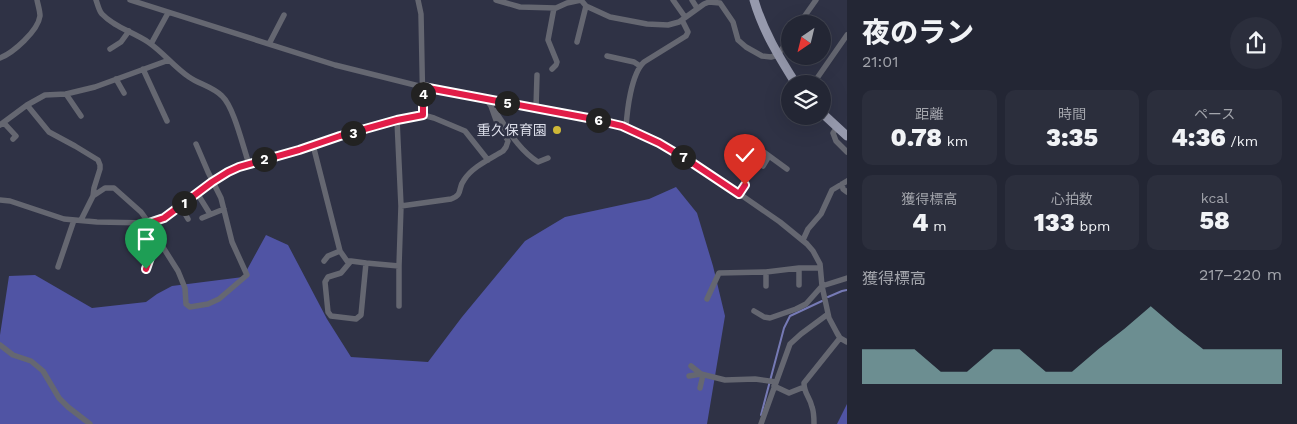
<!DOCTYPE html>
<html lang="ja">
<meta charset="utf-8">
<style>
body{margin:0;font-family:"Work Sans","Noto Sans JP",sans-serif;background:#2b2e3c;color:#f1f3f6;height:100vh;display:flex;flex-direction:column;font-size:19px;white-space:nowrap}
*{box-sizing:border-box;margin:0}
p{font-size:16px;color:#a3a5ac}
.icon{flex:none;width:28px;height:28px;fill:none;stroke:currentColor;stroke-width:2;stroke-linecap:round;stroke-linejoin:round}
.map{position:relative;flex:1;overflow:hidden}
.details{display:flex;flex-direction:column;background:#232634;width:450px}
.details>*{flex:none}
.needle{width:32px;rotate:215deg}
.fabs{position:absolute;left:781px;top:15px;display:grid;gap:10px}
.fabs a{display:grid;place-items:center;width:50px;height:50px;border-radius:50%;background:#232634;box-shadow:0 5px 20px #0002,0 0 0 1px #40434f;font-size:25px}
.pin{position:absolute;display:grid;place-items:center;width:42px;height:42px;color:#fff;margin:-51px -21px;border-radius:50% 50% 50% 0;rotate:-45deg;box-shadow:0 0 5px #0007}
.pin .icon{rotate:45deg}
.km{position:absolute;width:25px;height:25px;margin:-12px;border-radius:50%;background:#222;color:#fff;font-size:14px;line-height:25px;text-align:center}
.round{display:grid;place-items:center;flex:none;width:52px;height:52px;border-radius:26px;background:#2b2e3c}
.summary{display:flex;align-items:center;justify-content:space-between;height:85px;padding:0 15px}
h1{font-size:28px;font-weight:800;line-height:38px}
.stats{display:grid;grid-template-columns:repeat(3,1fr);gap:8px;height:85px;padding:5px 15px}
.stats div{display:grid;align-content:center;border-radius:10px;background:#2b2e3c;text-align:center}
.stats b{font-size:25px;font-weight:800}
.stats small{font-size:14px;font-weight:400}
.stats p{font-size:14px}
.chart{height:140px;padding:10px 15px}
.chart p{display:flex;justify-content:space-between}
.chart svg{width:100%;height:90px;margin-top:5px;fill:#8bbbb9;opacity:.7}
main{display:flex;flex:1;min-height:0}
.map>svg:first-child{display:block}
.forest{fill:#5054a4}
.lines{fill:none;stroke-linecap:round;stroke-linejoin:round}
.stream{stroke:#767ab5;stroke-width:2}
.street{stroke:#656771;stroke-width:5.5}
.primary{stroke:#9699ad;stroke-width:9}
.route-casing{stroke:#fff;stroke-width:10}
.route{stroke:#e11d48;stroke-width:6}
.poi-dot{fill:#cfb837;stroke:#2f3245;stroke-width:2}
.labels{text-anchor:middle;stroke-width:5;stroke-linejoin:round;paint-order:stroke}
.poi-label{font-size:14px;fill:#dcdeea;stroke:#2f3245;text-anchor:end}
</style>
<main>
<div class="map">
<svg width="847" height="424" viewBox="0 0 847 424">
<rect width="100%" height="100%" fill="#2f3245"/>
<path class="forest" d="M 676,187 L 697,213 L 713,266 L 725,316 L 707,424 L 0,424 L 0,335 L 9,276 L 35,275 L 92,308 L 146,302 L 157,294 L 172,286 L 243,277 L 266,235 L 288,245 L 327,319 L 351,357 L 428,362 L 462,317 L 525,241 L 565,217 L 649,199 Z
M 847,404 L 847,424 L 837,424 Z"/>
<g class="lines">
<path class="stream" d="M 828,297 L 842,291 L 847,290
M 761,415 L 784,328 L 790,316 L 822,301"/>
<path class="street" d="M 96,0 C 98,5 99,11 102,14 C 114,27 133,32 148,42 C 163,52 174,67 189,77 C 199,84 213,87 222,96 C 234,107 243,147 249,164
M 130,0 L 335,65 L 423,87 L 587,118 L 622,126 L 636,132 L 691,161 L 718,179 L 780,222 L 807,244 L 813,251 L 820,264 L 822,286 L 829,318 L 837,333 L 840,338 L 847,342
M 496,0 L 520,7 L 556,8 L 567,3 L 581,0 L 586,6 L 610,17 L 647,24 L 668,25 L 679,22 L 704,4 L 709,2 L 720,3 L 733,22 L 738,40 L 746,47 L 762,56 L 771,57 L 778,55 L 790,37
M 673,0 L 685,17
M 692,0 L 697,8
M 799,24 L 816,0
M 577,42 L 586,6
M 151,44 L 168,13
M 269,44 L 284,15
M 110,49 L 121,42 L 129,31
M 607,56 L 634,62 L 640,66
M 0,58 C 13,53 38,31 40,16 C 40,11 38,5 37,0
M 143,69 L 167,121
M 552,69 L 556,65 L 557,62 L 548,40 L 554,8
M 116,79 L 124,93
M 813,84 L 847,35
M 66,94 L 81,116
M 27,105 L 49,132 L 75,146 L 98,160 L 100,165 L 100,169 L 94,188 L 93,196
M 536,108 L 537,75
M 495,111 C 508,130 519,150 538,162 L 548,158
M 423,115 L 434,118 L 465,131 L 488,160
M 397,120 L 401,206 L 399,266 L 399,306
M 4,123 L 16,136 L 13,139
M 0,125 L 27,105 L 45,95 L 66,94 L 95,87 L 169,60
M 837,127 L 833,133 L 836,141 L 847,152
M 626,128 C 627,111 631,74 644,62 L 686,36 L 688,32 L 682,20
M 313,145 L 340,251 L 347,261 L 351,261 L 341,273 L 328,277 L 325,282 L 328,312 L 331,316 L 356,319 L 361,315 L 366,263 L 399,266
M 763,166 L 769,156
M 842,184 L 843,189 L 847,192
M 197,193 L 210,214
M 739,194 L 761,150 L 787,169
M 0,200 L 10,201 L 64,219 L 97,222 L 149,223 L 165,218 L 212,182 L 228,172 L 239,167 L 299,150 L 340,136 L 397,120 L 423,115 L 421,14 L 418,0
M 180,205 L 188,219
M 401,206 L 451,199 C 464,194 457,189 464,180 C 472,167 490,159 503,151 L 506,147 L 508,141 L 496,120 L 491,106 L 486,99
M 202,218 L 224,209
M 81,220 L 93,196 L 105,188 L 114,188 L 141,212 L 149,223 L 154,233 L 178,271 L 185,288 L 186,304 L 190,307 L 208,304 L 219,299 L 247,275 L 232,242 L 221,198 L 208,172 L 196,144
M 803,240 L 808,229 L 821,214 L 832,190 L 847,181
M 324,261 L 328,256 L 340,251
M 351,261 L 366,263
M 58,267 L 74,220
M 799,268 L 799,285
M 146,269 L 154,246 L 159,240
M 766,272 L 766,286
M 707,299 L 719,273 L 766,272 L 799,268 L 820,268
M 754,311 L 764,317 L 770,318 L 796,309 L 806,304 L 822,286 L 847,278
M 0,345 L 13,355 L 31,361 L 43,371 L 59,398 L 68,407 L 90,424
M 691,366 L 701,374 L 725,380 L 755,379 L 776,382
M 689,376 L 701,374
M 774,386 L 789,393 L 804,387
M 700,388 L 703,375
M 761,424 L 790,344 L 801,334 L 828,314
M 814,424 C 814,419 814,412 812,407 C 810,397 804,394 804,383 L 840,338"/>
<path class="primary" d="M 754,0 C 763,31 779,57 796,84
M 822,113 L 847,136"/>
</g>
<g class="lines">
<g class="route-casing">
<path id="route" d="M 146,269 L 154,246 L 159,240 L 149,223 L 164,218 L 212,182 L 228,172 L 239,167 L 299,150 L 340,136 L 397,120 L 423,115 L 423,87 L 588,118 L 622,126 L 659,143 L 691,162 L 739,194 L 745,185"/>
</g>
<use href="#route" class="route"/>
</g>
<circle class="poi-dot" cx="557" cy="130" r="5"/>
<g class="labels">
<g class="poi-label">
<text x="547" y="135">重久保育園</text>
</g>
</g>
</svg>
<div class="fabs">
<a><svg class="needle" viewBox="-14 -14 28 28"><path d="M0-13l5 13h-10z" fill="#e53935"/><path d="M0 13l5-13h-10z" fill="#a3a5ac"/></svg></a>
<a><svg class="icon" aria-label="layers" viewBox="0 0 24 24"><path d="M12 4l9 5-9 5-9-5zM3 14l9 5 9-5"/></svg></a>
</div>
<div class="pin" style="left:146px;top:269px;background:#1e9e55"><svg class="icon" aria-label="arrive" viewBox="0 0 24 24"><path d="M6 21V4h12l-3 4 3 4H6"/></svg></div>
<div class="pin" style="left:745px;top:185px;background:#d93025"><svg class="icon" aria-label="check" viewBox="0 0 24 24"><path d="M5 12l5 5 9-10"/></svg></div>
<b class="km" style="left:184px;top:203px">1</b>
<b class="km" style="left:264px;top:159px">2</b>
<b class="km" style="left:353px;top:133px">3</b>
<b class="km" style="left:423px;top:94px">4</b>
<b class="km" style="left:507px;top:103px">5</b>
<b class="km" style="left:598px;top:120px">6</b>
<b class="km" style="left:683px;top:157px">7</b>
</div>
<section class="details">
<div class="summary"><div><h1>夜のラン</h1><p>21:01</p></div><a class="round"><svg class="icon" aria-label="share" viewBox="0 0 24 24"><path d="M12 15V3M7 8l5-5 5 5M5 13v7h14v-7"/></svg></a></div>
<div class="stats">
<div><p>距離</p><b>0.78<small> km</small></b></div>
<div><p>時間</p><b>3:35</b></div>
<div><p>ペース</p><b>4:36<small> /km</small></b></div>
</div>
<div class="stats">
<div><p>獲得標高</p><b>4<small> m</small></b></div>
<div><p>心拍数</p><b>133<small> bpm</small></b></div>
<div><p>kcal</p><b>58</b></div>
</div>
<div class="chart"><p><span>獲得標高</span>217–220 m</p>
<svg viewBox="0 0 160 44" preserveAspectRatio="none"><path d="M0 44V27L10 27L20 27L30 38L40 38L50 27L60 27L70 38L80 38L90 27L100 17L110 6L120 17L130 27L140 27L150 27L160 27V44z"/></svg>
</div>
</section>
</main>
